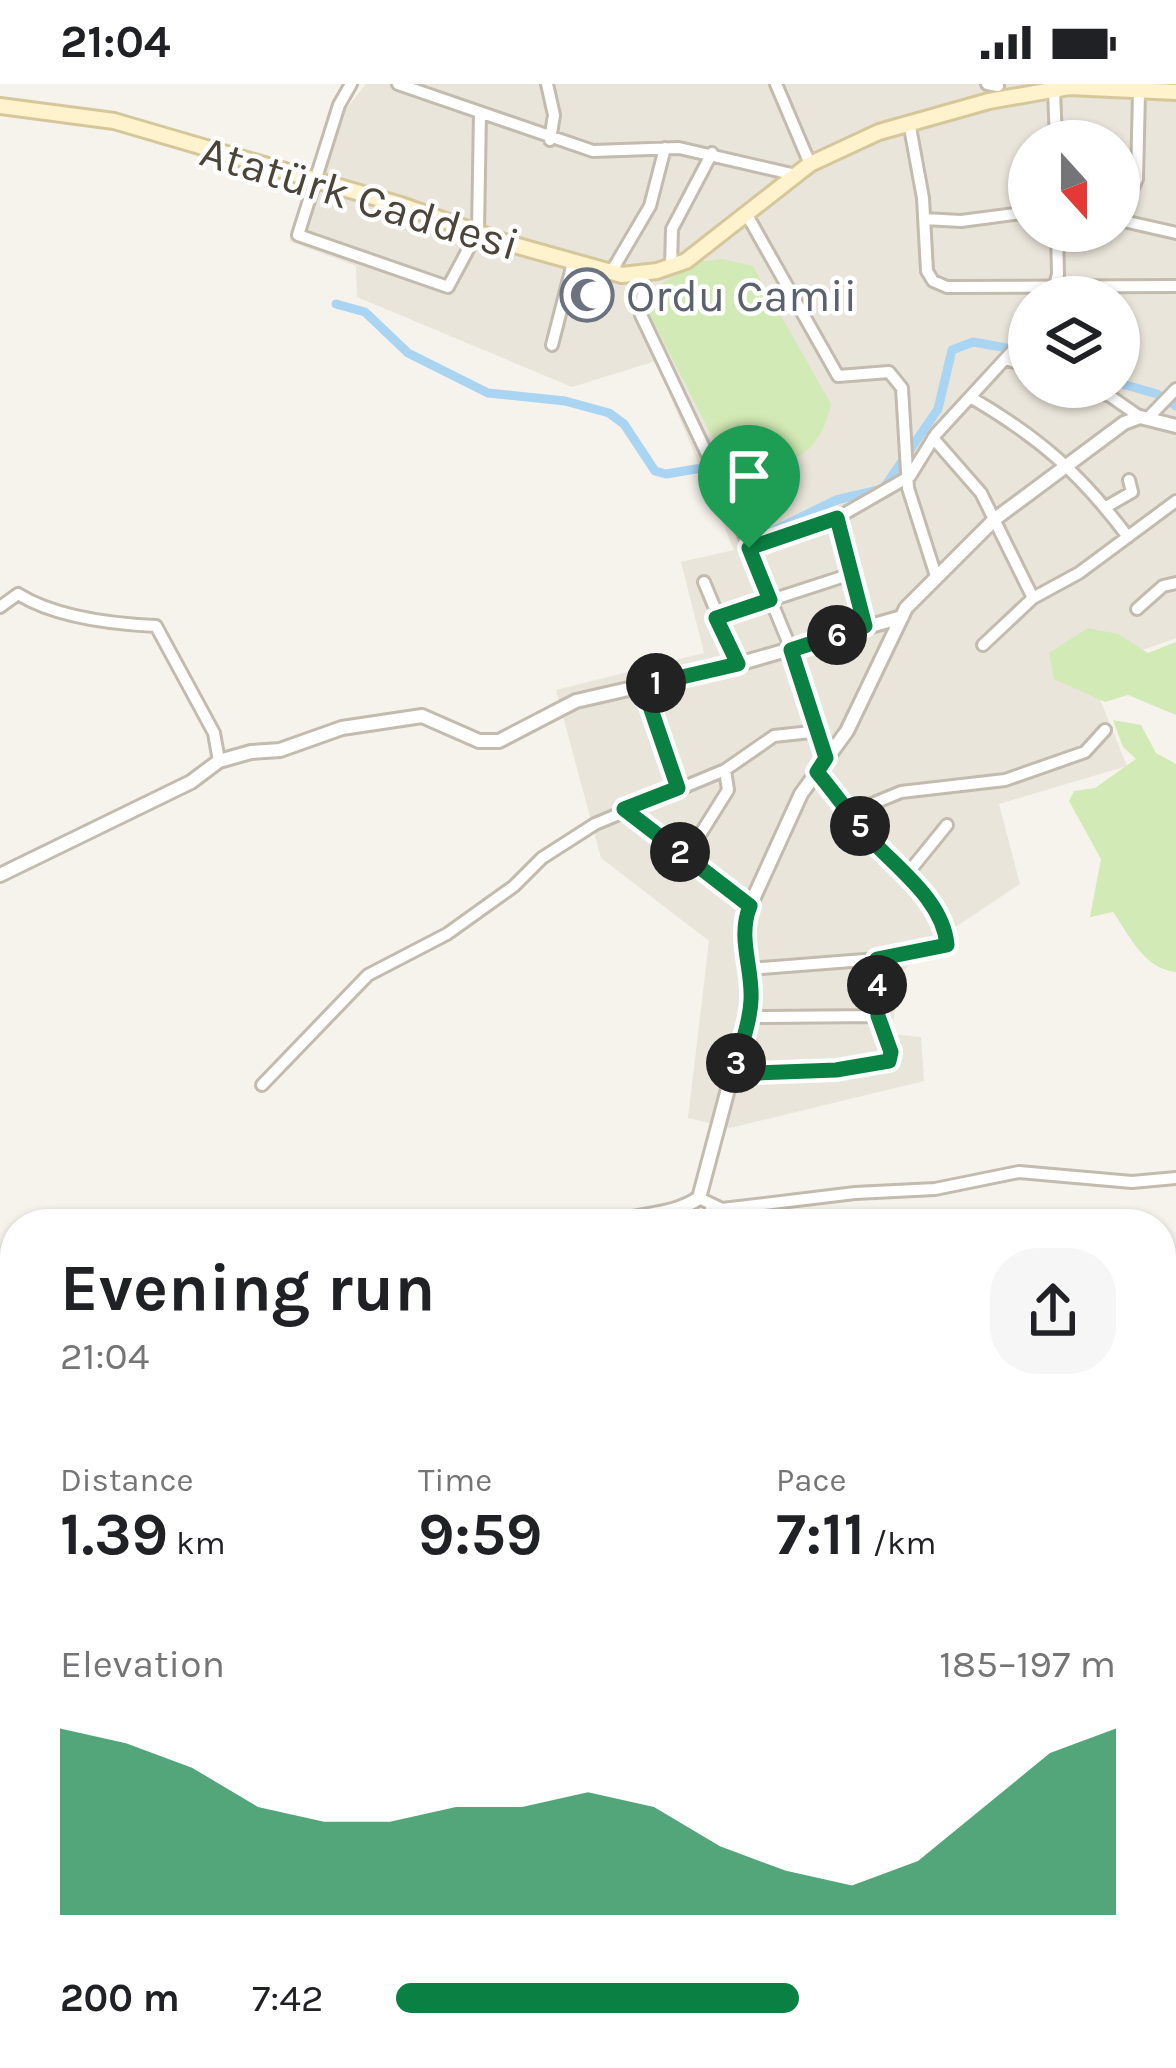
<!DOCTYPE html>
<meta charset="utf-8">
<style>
body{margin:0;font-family:Karla,sans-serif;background:#f6f6f6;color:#202124;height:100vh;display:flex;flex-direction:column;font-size:45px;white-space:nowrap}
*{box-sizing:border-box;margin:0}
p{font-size:39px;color:#757577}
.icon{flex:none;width:66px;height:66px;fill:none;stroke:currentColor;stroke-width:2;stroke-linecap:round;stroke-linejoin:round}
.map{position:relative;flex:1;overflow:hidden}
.panel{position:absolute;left:0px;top:1125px;width:1176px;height:861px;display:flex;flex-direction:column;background:#fff;border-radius:48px 48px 0 0;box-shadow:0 3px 9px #0004}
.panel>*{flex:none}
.needle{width:78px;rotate:159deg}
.controls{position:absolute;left:1008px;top:36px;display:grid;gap:24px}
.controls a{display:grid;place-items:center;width:132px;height:132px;border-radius:50%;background:#fff;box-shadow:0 3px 9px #0004;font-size:60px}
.pin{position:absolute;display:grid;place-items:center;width:102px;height:102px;color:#fff;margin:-123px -51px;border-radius:50% 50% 50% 0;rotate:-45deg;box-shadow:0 0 12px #0007}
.pin .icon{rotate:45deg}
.km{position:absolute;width:60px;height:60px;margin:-30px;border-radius:50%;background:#222;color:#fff;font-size:33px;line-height:60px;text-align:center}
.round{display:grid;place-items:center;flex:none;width:126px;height:126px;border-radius:48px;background:#f6f6f6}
.head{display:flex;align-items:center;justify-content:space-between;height:204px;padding:0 60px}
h1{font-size:66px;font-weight:700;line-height:90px}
.figures{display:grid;grid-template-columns:repeat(3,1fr);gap:18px;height:204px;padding:12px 60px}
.figures div{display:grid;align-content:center}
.figures b{font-size:60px;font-weight:700}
.figures small{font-size:33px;font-weight:400}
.figures p{font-size:33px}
.chart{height:336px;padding:24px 60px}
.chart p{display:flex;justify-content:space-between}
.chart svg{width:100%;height:216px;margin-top:12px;fill:#0b8043;opacity:.7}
ul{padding:0 60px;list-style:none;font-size:39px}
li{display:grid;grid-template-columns:192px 144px 1fr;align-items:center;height:90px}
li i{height:30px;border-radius:15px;background:#0b8043}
.status{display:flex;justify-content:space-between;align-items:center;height:84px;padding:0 60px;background:#fff;direction:ltr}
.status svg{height:33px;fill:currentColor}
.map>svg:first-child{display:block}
.residential{fill:#eae5da;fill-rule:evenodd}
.green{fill:#d2eab5}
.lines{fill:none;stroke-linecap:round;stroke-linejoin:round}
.canal{stroke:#a9d4f2;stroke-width:9}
.minor-casing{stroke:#c2bbae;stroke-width:16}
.tertiary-casing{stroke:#c2bbae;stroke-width:18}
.secondary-casing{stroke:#d6c79b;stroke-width:20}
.minor{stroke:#fff;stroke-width:10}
.tertiary{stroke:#fff;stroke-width:12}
.secondary{stroke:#fff3cd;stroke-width:14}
.route-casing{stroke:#fff;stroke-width:24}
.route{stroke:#0b8043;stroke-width:15}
.labels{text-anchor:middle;stroke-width:9;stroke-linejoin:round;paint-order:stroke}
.street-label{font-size:45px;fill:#4b4439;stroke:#fff}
.worship-label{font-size:45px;fill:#5b616d;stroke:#fff;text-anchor:start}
</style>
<div class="status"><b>21:04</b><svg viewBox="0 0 49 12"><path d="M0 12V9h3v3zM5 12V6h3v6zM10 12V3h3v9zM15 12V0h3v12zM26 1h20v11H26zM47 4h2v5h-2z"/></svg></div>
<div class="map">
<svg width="1176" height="1984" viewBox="0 0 1176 1984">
<rect width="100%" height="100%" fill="#f6f3ec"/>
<path class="residential" d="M 366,0 L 1176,0 L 1176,554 L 1088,586 L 1127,682 L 999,720 L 1020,800 L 936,856 L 901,889 L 891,950 L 921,953 L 924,997 L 730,1044 L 688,1034 L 709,857 L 601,774 L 556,606 L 704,569 L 681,478 L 734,466 L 656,277 L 572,303 L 357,213 L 356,182 L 289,157 L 326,49 ZM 1029,57 L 1119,57 L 1119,147 L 1029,147 ZM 1029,213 L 1119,213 L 1119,303 L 1029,303 Z"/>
<path class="green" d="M 722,175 L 753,182 L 831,320 C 816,386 775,387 719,366 L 641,213 L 696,178 Z
M 1088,544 L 1118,550 L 1148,569 L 1176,558 L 1176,631 L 1128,611 L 1105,618 L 1054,595 L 1049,569 Z
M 1113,636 L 1141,641 L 1156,669 L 1176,680 L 1176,888 C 1144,885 1130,852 1113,828 L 1090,833 L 1101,775 L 1069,717 L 1074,707 L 1095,704 L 1136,675 L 1123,663 Z"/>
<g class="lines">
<path class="canal" d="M 336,220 L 365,228 L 408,269 L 488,309 L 565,317 L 609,329 L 624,340 L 655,387 L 666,390 L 702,384 L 714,393
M 1119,299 L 1157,310 L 1176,322
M 725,420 L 737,445 L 749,451 L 773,447 L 836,416 L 883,405 L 938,325 L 952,266 L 973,258 L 1029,268"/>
<g class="minor-casing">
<path id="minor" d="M 351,0 L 339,21 L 298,151 L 448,203 L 478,147 L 480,29
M 398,0 L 593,67 L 679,64 L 796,91
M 547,0 L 554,31 L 550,56
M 776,0 L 810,80
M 987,0 L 998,2
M 1054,6 L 1056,57
M 909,38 L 923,114 L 927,187 L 933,197 L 947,203 L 1176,202
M 747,131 L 838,292 L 889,288 L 902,304 L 908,404 L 936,492
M 1119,134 L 1137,95 L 1139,8
M 924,135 L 961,137 L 1029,128
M 1119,136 L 1176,149
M 671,183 L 672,145 L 712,69
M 610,190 L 650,122 L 665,64
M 644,190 L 641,231 L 735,429 L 791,565 L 826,674
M 1052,213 L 1058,190 L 1057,147
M 552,261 L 573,179
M 1006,275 L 1029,283
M 1083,303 L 1110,312 L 1140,333
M 970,313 C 1039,353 1080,389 1128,453
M 1148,334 L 1176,305
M 933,354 L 981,409 L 1033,514 L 1079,489 L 1176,417
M 1106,423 L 1132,408 L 1129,396
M 749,464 L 837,434
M 704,498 L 738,580
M 0,523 L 18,510 C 55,533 112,540 156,542 L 214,649 L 219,677
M 1137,525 L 1163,502 L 1176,499
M 716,534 L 848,491
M 865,542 L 837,434 L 910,392 L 936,350 L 1029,249
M 983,561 L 1033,514
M 643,602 L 678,704
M 624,725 L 750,822
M 850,729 L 901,708 L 1005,696 L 1085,668 L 1105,646
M 686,773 L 728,706 L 725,686
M 908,789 L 947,741
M 748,885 L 877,875 L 947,861 C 942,814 892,781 864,748 C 848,728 833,707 817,688
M 748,933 L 878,932
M 732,990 L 837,986 L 889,977 L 891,968 L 878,932 L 877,875
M 262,1001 L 368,891 L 447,850 L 514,802 L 542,774 L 595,740 L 725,686 L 774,652 L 820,647
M 699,1114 L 722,1125 L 855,1109 L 935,1105 L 1019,1088 L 1132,1098 L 1176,1094
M 711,1124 L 729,1140"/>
</g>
<g class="tertiary-casing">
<path id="tertiary" d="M 0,791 L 191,698 L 219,677 L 251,668 L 280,666 L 342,644 L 422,632 L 479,657 L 499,657 L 576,617 L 738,580 L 902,533
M 611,1140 C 641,1129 673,1132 699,1114 L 752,915 L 744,835 L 801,710 L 847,647 L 906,524 L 995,435 L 1124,339 L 1140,333 L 1176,342
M 0,1601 L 15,1590"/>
</g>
<g class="secondary-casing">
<path id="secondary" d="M 0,22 L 114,37 L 401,121 L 507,159 L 622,191 L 657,187 L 686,177 L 810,80 L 879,48 L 989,17 L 1069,3 L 1176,8"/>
</g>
<use href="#minor" class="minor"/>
<use href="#tertiary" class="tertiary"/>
<use href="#secondary" class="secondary"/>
</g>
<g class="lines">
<g class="route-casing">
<path id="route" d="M 837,434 L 865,542 L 791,566 L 826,674 L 817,688 C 833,707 848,728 864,748 C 892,781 943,814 947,861 L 877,875 L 878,932 L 891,968 L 889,977 L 836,986 L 732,990 C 739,968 750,940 751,916 C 753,884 737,854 750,822 L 624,725 L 678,704 L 643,602 L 738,580 L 716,534 L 770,516 L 749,464 Z"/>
</g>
<use href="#route" class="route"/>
</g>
<defs>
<g id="mosque-ring" transform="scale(2.7)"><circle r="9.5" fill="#fff" stroke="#6b7280" stroke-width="1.5"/><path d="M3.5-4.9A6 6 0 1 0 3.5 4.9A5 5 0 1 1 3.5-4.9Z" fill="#6b7280"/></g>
</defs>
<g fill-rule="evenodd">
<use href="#mosque-ring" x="587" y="211"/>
</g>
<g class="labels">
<g class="street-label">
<text transform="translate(360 113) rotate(17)" y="16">Atatürk Caddesi</text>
</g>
<g class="worship-label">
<text x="626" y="227">Ordu Camii</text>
</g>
</g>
</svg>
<div class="controls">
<a><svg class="needle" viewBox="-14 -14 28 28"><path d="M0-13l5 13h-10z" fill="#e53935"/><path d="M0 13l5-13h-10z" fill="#757577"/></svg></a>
<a><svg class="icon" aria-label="layers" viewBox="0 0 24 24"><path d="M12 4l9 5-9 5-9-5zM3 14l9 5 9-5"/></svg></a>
</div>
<div class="pin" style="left:749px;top:464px;background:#1e9e55"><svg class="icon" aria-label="arrive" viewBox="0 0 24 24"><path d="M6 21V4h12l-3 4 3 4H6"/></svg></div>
<b class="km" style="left:656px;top:599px">1</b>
<b class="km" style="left:680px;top:768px">2</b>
<b class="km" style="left:736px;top:979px">3</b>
<b class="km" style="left:877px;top:901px">4</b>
<b class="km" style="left:860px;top:742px">5</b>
<b class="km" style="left:837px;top:551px">6</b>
<section class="panel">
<div class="head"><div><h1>Evening run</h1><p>21:04</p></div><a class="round"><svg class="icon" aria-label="share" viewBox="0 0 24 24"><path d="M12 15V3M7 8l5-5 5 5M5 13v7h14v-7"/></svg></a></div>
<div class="figures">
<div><p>Distance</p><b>1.39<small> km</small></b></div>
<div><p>Time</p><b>9:59</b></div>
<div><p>Pace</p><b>7:11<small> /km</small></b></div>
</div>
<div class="chart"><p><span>Elevation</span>185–197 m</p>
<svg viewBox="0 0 160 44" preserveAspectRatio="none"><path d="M0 44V6L10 9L20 14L30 22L40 25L50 25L60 22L70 22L80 19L90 22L100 30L110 35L120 38L130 33L140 22L150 11L160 6V44z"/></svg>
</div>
<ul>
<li><b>200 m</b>7:42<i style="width:56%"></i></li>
</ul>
</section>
</div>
